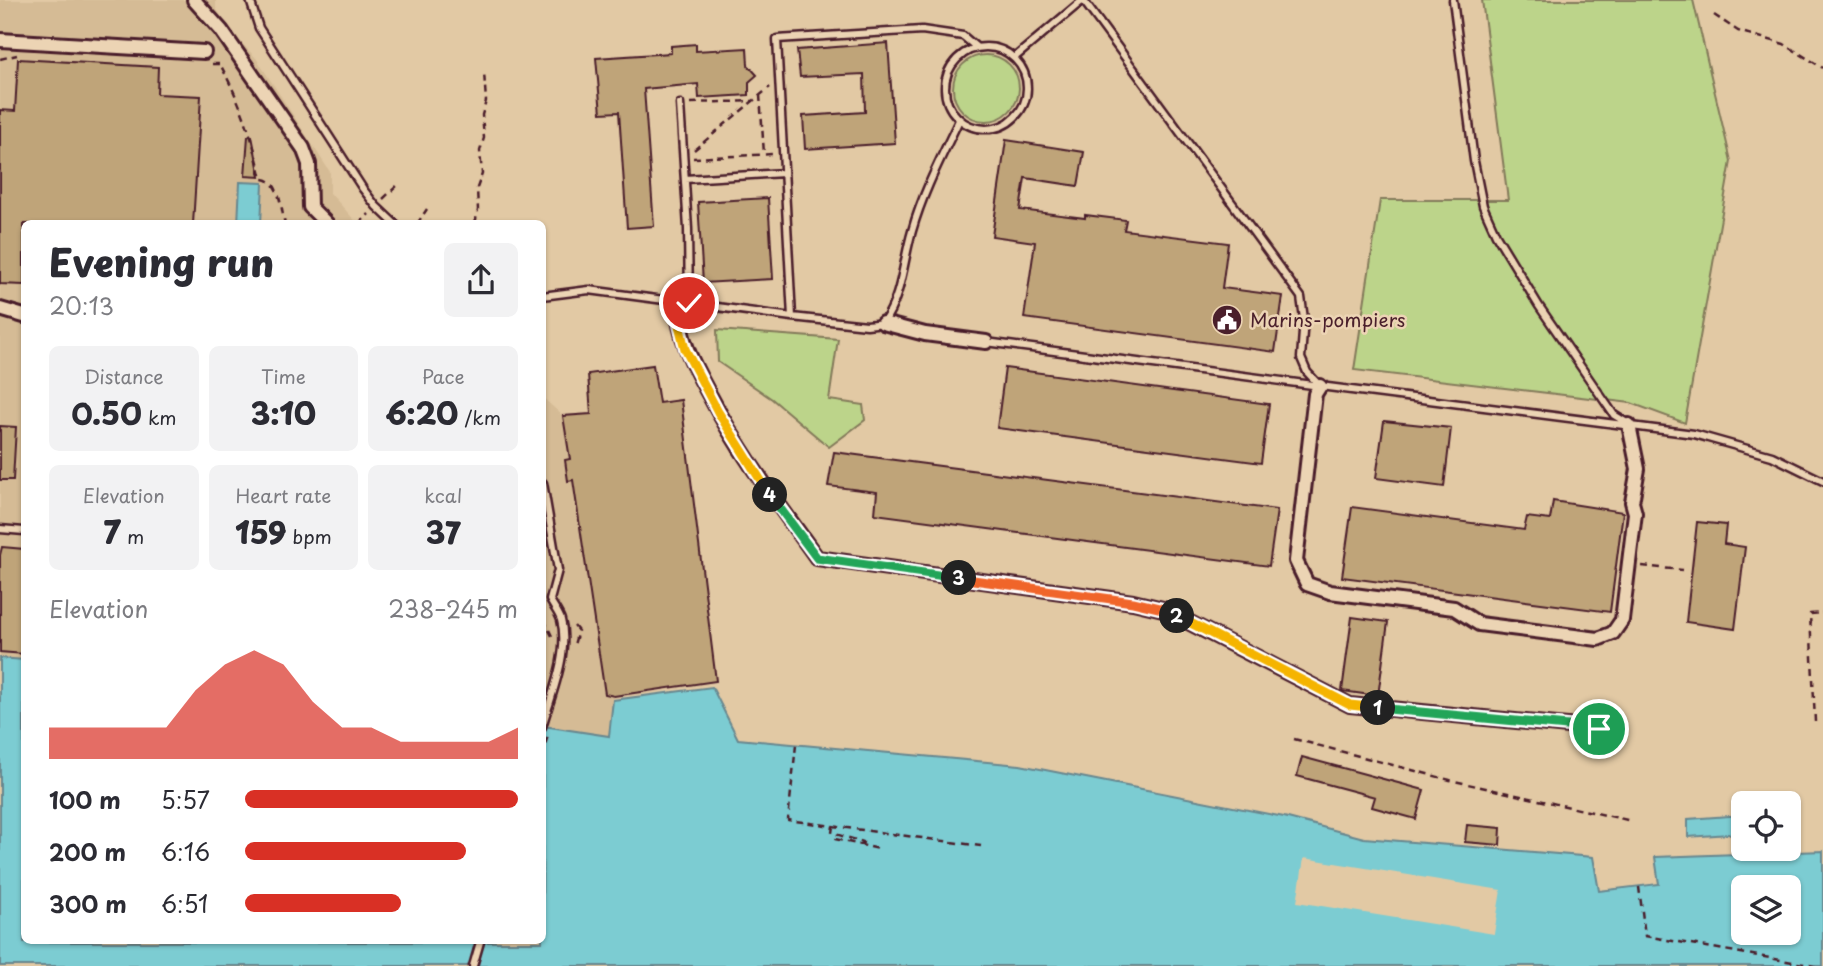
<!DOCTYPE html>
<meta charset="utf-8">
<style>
body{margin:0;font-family:"Playpen Sans",sans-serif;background:#f2f2f3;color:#2b2b33;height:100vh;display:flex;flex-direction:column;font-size:26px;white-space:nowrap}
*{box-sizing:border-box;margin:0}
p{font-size:23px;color:#7c7c81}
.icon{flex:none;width:38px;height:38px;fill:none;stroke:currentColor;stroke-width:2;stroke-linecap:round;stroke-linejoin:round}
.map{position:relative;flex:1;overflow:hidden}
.drawer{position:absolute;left:21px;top:220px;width:525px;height:724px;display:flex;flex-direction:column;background:#fff;border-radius:10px;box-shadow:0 2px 5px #0004}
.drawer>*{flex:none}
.fabs{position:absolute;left:1731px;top:791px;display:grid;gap:14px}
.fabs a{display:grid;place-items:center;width:70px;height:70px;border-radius:10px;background:#fff;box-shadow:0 2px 5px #0004;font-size:35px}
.pin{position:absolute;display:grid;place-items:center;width:60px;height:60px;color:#fff;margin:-30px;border:4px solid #fff;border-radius:50%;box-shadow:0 2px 7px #0007}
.km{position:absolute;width:35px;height:35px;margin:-18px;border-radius:50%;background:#222;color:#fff;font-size:19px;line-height:35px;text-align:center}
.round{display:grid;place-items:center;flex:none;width:74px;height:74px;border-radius:10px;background:#f2f2f3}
.headline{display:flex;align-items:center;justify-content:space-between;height:119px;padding:0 28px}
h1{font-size:38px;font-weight:800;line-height:52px}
.metrics{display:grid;grid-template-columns:repeat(3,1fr);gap:10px;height:119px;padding:7px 28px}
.metrics div{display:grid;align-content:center;border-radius:10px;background:#f2f2f3;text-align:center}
.metrics b{font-size:30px;font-weight:800}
.metrics small{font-size:19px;font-weight:400}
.metrics p{font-size:19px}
.chart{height:196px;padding:14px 28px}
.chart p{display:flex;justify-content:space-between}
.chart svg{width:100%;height:126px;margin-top:7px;fill:#d93025;opacity:.7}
ul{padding:0 28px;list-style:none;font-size:23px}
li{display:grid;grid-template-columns:112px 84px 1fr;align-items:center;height:52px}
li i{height:18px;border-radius:9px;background:#d93025}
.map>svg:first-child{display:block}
.built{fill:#d5bb95}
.green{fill:#bcd48a;stroke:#837a5a;stroke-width:2}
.water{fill:#7bccd2;stroke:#67878f;stroke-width:2;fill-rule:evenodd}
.pier{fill:#e2c9a4}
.building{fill:#bfa479;stroke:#4a1f2b;stroke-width:2}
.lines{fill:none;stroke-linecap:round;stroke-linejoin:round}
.service-casing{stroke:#4a1f2b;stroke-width:11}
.minor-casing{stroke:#4a1f2b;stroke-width:18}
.path{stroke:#4a1f2b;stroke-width:2.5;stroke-dasharray:7 5;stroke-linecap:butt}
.service{stroke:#ecd4b4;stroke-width:6}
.minor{stroke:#ecd4b4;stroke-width:12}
.split-1-casing{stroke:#fff;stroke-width:14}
.split-2-casing{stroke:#fff;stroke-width:14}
.split-3-casing{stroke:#fff;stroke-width:14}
.split-4-casing{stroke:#fff;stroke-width:14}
.split-5-casing{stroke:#fff;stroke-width:14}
.split-1{stroke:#22a559;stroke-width:9}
.split-2{stroke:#f5b400;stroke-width:9}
.split-3{stroke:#f0652b;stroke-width:9}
.split-4{stroke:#22a559;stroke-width:9}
.split-5{stroke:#f5b400;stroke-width:9}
.labels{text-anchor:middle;stroke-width:5;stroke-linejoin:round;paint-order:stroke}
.poi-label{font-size:19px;fill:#4a1f2b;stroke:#ecd4b4;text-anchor:start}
</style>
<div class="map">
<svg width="1823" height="966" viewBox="0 0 1823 966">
<rect width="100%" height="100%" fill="#e2c9a4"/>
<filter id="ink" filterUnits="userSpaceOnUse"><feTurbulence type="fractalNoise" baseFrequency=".0143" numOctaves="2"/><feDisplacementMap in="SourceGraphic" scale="14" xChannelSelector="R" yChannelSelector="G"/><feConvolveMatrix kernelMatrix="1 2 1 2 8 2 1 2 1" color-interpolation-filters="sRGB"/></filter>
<g filter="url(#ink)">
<path class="built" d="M 0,0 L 216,0 L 216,8 L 229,30 L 256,58 L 330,172 L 330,193 L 358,224 L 24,224 L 24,660 L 0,658 Z
M 542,397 L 563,416 L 605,694 L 614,696 L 609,736 L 543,726 Z"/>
<path class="green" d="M 1482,0 L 1693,0 L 1731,161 L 1685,423 L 1631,403 L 1354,370 L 1380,200 L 1508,200 Z
M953 88a33 33 0 1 1 66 0a33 33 0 1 1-66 0Z
M 717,330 L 838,339 L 829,400 L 863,405 L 865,420 L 829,447 L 772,399 L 718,362 Z"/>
<path class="water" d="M 240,182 L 263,183 L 261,224 L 238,224 Z
M 0,658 L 24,660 L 24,942 L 542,942 L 543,726 L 609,736 L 613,700 L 712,687 L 738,739 L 1020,765 L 1284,817 L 1364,838 L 1593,857 L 1599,891 L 1659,884 L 1655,857 L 1823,851 L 1823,966 L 0,966 ZM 1743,887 L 1788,887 L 1788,933 L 1743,933 Z
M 1743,815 L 1743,833 L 1688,837 L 1688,819 Z"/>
<path class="pier" d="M 1304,858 L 1501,890 L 1494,934 L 1297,902 Z"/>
<path class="building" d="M 888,43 L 895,143 L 805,149 L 803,116 L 865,112 L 864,74 L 800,77 L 797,50 Z
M 696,44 L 696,51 L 747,48 L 748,65 L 757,75 L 749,82 L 749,95 L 699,98 L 698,84 L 644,89 L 654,226 L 627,228 L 619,112 L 601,113 L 596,58 L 671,53 L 671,46 Z
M 18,59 L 158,67 L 157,94 L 201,96 L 193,224 L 24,224 L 24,285 L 0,284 L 0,110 L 15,111 Z
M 248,136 L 252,136 L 260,177 L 245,176 Z
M 1006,140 L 1084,152 L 1078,186 L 1025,178 L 1020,210 L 1085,218 L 1085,215 L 1126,220 L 1124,230 L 1228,243 L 1222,288 L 1283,296 L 1275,352 L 1024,318 L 1035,242 L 992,236 Z
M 768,198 L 773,279 L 703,283 L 698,202 Z
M 653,365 L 659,403 L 681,400 L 716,681 L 614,696 L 605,694 L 573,480 L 568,481 L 565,460 L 570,459 L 563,416 L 591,414 L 588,374 Z
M 1005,368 L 1269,404 L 1261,463 L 997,428 Z
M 1384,421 L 1451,428 L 1444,487 L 1376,478 Z
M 0,426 L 16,427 L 13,480 L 0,480 Z
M 834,452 L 1277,510 L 1269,566 L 875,514 L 877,492 L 828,486 Z
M 1553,501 L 1623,512 L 1610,612 L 1342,577 L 1352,507 L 1524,530 L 1527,517 L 1550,520 Z
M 1697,522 L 1726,525 L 1724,544 L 1745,547 L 1735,629 L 1686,622 Z
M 2,547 L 24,549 L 24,654 L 0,652 L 0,555 Z
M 1352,617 L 1388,622 L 1378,696 L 1342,691 Z
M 1302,757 L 1424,790 L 1416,819 L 1372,807 L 1375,797 L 1297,776 Z
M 1467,825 L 1501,828 L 1500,845 L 1465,842 Z"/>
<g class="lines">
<g class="service-casing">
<path id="service" d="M 250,0 L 259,28 L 363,189 L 376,206 L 395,224
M 1083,0 L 1301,297 L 1304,319 L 1301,358 L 1307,372 L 1320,386 L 1694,434 L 1772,456 L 1823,481
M 1453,0 L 1474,161 L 1483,206 L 1496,235 L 1539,306 L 1614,415 L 1627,423
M945 88a41 41 0 1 1 82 0a41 41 0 1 1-82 0Z
M 1014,58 L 1083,0
M 680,104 L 688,229 L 689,303
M 685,179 L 784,173
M 542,296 L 589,290 L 792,317 L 867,325 L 883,323 C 902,297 903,261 912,231 C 923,192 942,156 959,120
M 792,317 L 777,39 L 922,30 L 963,36 L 976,47
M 986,342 L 1320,386
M 0,529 L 24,531
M 542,727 C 551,696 570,651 561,620 C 559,613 553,606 550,600 L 558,570 L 543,483
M 473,966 L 480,942"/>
</g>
<g class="minor-casing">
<path id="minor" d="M 194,0 L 221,30 L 303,148 L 309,164 L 310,207 L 327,224
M 0,40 L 204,52
M 677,301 C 678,337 693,365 710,396 C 740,454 779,505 817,558 L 1133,602 L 1163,609 L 1350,705 L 1599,729
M 0,309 L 24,316
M 883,323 L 925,334 L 986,342
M 1320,386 L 1315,394 L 1296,561 L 1307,584 L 1330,592 L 1454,608 L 1479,624 L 1598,639 L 1613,633 L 1622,620 L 1635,513 L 1632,502 L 1638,469 L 1629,425"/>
</g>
<path class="path" d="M 1714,15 L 1738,31 L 1784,44 L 1823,68
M 0,59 L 17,55
M 212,64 L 220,64 C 241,103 252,136 262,179 C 280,179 281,210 285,224
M 760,95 L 764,154
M 691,103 L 754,101
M 694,150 L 770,87
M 693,158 L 774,154
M 383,199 L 400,183
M 359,224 L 369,214
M 417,224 L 427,209
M 475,224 L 478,210 L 477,188 L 482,174 L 480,151 L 484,138 L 482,115 L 486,101 L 484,72
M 1642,566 L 1682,570
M 542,622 L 545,622 L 552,636
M 574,626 L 578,631 L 574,645
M 1815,722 L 1810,614 L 1823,613
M 1294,739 L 1450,780 L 1632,821
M 796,745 L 788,820 L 981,846
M 542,755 L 548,735
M 833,826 L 832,833 L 863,842 L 862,845
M 835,839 L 879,849
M 1639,887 L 1645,936 L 1815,966"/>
<use href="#service" class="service"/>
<use href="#minor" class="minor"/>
</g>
</g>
<g class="lines" filter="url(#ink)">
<g class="split-1-casing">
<path id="split-1" d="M 1378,708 L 1599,729"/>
</g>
<g class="split-2-casing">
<path id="split-2" d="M 1177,616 L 1350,705 L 1378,708"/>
</g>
<g class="split-3-casing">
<path id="split-3" d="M 959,578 L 1133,602 L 1163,609 L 1177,616"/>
</g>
<g class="split-4-casing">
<path id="split-4" d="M 770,495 L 817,558 L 959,578"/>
</g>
<g class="split-5-casing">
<path id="split-5" d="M 689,303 L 677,301 L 678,321 L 685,349 L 718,412 L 770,495"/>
</g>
<use href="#split-1" class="split-1"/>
<use href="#split-2" class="split-2"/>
<use href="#split-3" class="split-3"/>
<use href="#split-4" class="split-4"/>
<use href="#split-5" class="split-5"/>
</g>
<defs>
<g id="civic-disc" transform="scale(1.575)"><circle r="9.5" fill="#4a1f2b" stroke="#ecd4b4"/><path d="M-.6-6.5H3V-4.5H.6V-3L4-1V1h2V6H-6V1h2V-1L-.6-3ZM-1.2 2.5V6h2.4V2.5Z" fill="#fff"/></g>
</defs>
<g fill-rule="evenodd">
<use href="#civic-disc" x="1227" y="320"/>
</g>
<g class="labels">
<g class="poi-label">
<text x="1250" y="327">Marins-pompiers</text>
</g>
</g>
</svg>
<div class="fabs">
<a><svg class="icon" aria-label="locate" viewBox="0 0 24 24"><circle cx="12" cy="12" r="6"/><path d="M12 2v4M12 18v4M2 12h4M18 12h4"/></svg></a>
<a><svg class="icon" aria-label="layers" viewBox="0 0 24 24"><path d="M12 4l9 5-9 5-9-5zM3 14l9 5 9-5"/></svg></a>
</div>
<div class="pin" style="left:1599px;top:729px;background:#1e9e55"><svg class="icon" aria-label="arrive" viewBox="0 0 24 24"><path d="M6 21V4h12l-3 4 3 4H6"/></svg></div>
<div class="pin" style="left:689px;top:303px;background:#d93025"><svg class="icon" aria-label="check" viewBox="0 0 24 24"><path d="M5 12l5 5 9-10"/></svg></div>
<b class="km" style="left:1378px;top:708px">1</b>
<b class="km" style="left:1177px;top:616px">2</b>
<b class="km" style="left:959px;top:578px">3</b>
<b class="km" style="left:770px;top:495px">4</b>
<section class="drawer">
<div class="headline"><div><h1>Evening run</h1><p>20:13</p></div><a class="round"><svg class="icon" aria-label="share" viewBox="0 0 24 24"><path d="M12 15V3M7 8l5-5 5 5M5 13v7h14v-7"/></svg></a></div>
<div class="metrics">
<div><p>Distance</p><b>0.50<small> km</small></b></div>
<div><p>Time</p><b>3:10</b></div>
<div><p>Pace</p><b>6:20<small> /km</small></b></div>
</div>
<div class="metrics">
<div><p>Elevation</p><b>7<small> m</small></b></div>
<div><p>Heart rate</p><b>159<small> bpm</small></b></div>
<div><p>kcal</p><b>37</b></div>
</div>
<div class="chart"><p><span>Elevation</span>238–245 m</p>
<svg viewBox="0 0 160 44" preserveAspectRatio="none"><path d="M0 44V33L10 33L20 33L30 33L40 33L50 20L60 11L70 6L80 11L90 24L100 33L110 33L120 38L130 38L140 38L150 38L160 33V44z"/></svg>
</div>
<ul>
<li><b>100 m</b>5:57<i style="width:100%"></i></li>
<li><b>200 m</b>6:16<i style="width:81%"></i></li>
<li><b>300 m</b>6:51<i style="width:57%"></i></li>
</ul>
</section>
</div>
